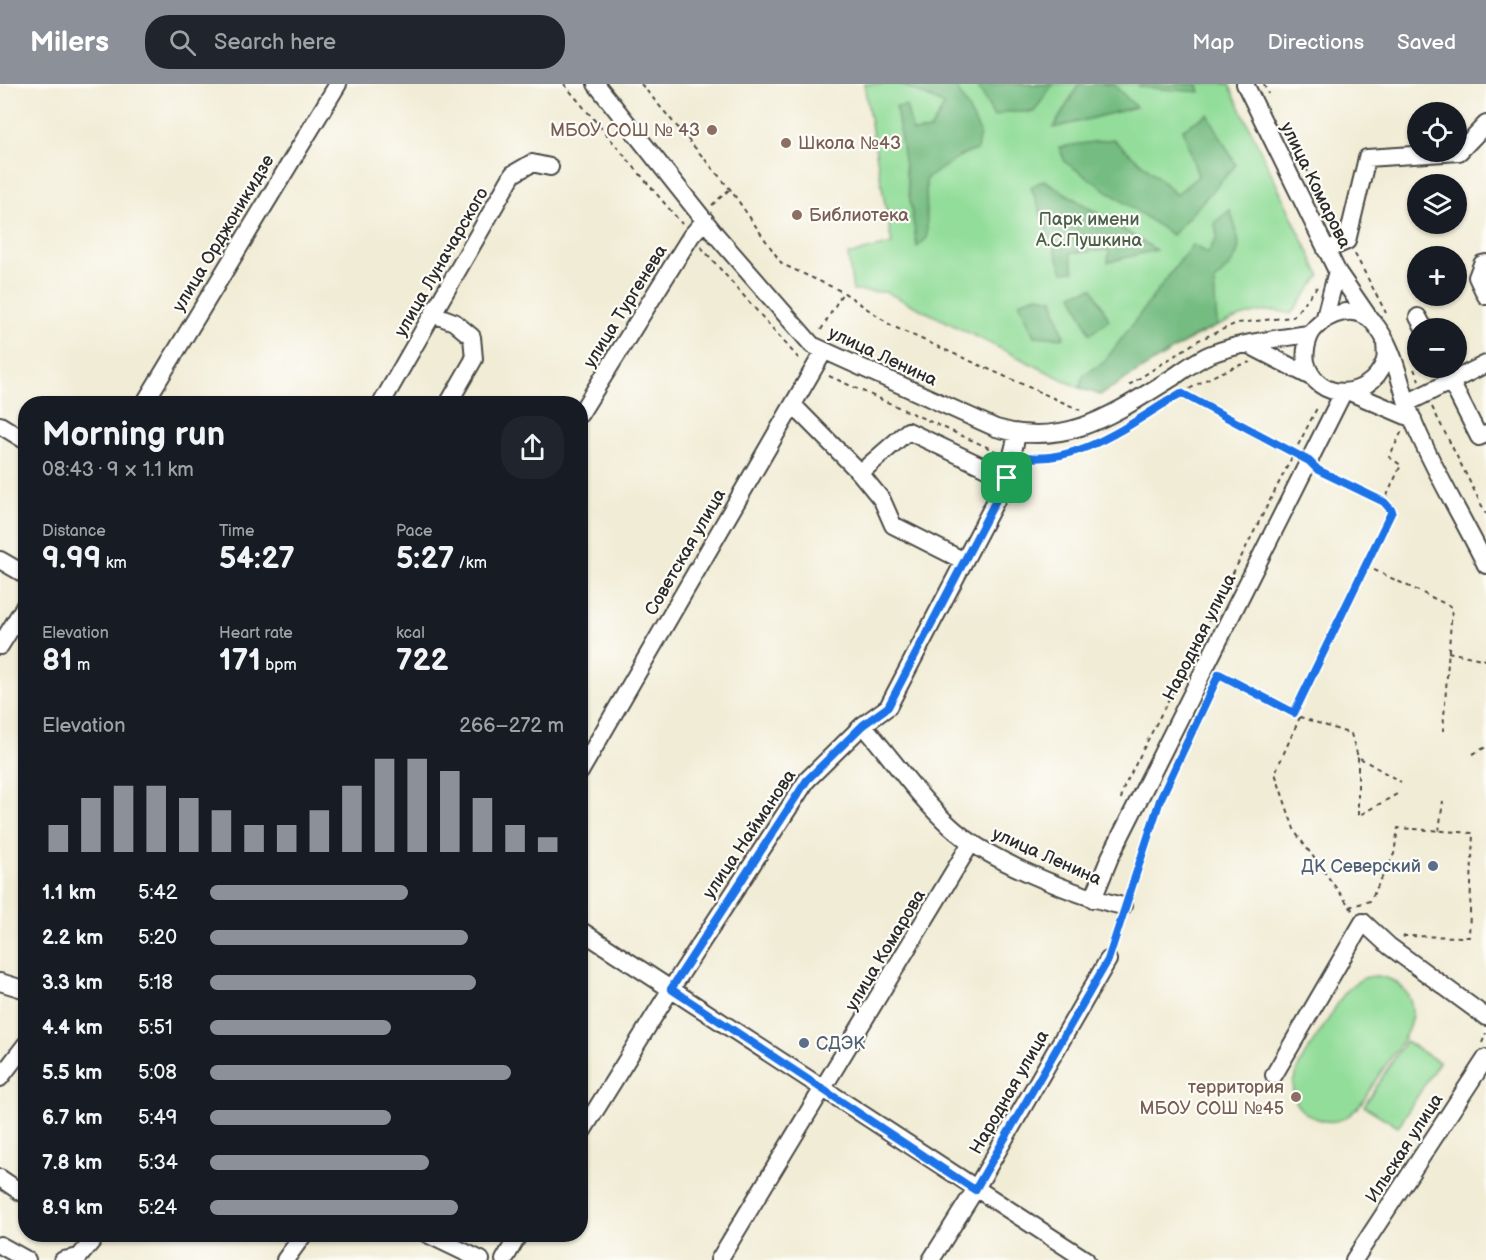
<!DOCTYPE html>
<meta charset="utf-8">
<style>
body{margin:0;font-family:"Balsamiq Sans",sans-serif;background:#20242c;color:#f1f3f6;height:100vh;display:flex;flex-direction:column;font-size:22px;white-space:nowrap}
*{box-sizing:border-box;margin:0}
p{font-size:20px;color:#9ea1a6}
.icon{flex:none;width:33px;height:33px;fill:none;stroke:currentColor;stroke-width:2;stroke-linecap:round;stroke-linejoin:round}
.map{position:relative;flex:1;overflow:hidden}
.sheet{position:absolute;left:18px;top:312px;width:570px;height:846px;display:flex;flex-direction:column;background:#171b24;border-radius:24px;box-shadow:0 2px 4px #0004}
.sheet>*{flex:none}
.fabs{position:absolute;left:1407px;top:18px;display:grid;gap:12px}
.fabs a{display:grid;place-items:center;width:60px;height:60px;border-radius:50%;background:#171b24;box-shadow:0 2px 4px #0004;font-size:30px}
.pin{position:absolute;display:grid;place-items:center;width:51px;height:51px;color:#fff;margin:-26px;border-radius:12px;box-shadow:0 3px 9px #0006}
.round{display:grid;place-items:center;flex:none;width:63px;height:63px;border-radius:24px;background:#20242c}
.head{display:flex;align-items:center;justify-content:space-between;height:102px;padding:0 24px}
h1{font-size:33px;font-weight:800;line-height:45px}
.stats{display:grid;grid-template-columns:repeat(3,1fr);gap:9px;height:102px;padding:6px 24px}
.stats div{display:grid;align-content:center}
.stats b{font-size:30px;font-weight:800}
.stats small{font-size:16px;font-weight:400}
.stats p{font-size:16px}
.chart{height:168px;padding:12px 24px}
.chart p{display:flex;justify-content:space-between}
.chart svg{width:100%;height:108px;margin-top:6px;stroke:#8c9099;stroke-width:6}
ul{padding:0 24px;list-style:none;font-size:20px}
li{display:grid;grid-template-columns:96px 72px 1fr;align-items:center;height:45px}
li i{height:15px;border-radius:8px;background:#8c9099}
header{display:flex;align-items:center;gap:36px;box-sizing:border-box;height:84px;padding:0 30px;background:#8c9099;color:#fff}
header strong{font-size:28px}
nav{display:flex;gap:33px;margin-inline-start:auto;font-size:21px}
.search{width:420px;height:54px;background:#20242c;display:flex;align-items:center;gap:15px;box-sizing:border-box;padding:0 21px;border-radius:24px;color:#9ea1a6;font-size:22px}
.map>svg:first-child{display:block}
.green{fill:#92dd99;stroke:#5e8462;stroke-width:1.5}
.forest{fill:#75bc81;stroke:#507456;stroke-width:1.5}
.lines{fill:none;stroke-linecap:round;stroke-linejoin:round}
.minor-casing{stroke:#494844;stroke-width:20}
.path{stroke:#494844;stroke-width:2;stroke-dasharray:4.5 4.5;stroke-linecap:butt}
.minor{stroke:#fff;stroke-width:16}
.route-casing{stroke:#fff;stroke-width:12}
.route{stroke:#1a73e8;stroke-width:8}
.education-dot{fill:#8d6e63;stroke:#fdfcf7;stroke-width:2}
.service-dot{fill:#5c6f8a;stroke:#fdfcf7;stroke-width:2}
.labels{text-anchor:middle;stroke-width:4.5;stroke-linejoin:round;paint-order:stroke}
.education-label{font-size:18px;fill:#785e54;stroke:#fdfcf7;text-anchor:end}
.street-label{font-size:18px;fill:#2b2b2b;stroke:#fdfcf7}
.park-label{font-size:18px;fill:#4a604c;stroke:#fdfcf7}
.service-label{font-size:18px;fill:#4e5e75;stroke:#fdfcf7;text-anchor:end}
</style>
<header>
<strong>Milers</strong>
<div class="search"><svg class="icon" aria-label="search" viewBox="0 0 24 24"><circle cx="10" cy="10" r="6"/><path d="M15 15l6 6"/></svg>Search here</div>
<nav><a>Map</a><a>Directions</a><a>Saved</a></nav>
</header>
<div class="map">
<svg width="1486" height="1176" viewBox="0 0 1486 1176">
<rect width="100%" height="100%" fill="#fdfcf7"/>
<filter id="ink" filterUnits="userSpaceOnUse"><feTurbulence type="fractalNoise" baseFrequency=".0167" numOctaves="2"/><feDisplacementMap in="SourceGraphic" scale="12" xChannelSelector="R" yChannelSelector="G"/><feConvolveMatrix kernelMatrix="1 2 1 2 8 2 1 2 1" color-interpolation-filters="sRGB"/></filter>
<filter id="wash" filterUnits="userSpaceOnUse"><feTurbulence type="fractalNoise" baseFrequency=".008" numOctaves="4" result="noise"/><feDisplacementMap in="SourceGraphic" scale="24" xChannelSelector="R" yChannelSelector="G"/><feGaussianBlur stdDeviation="1.35" result="paint"/><feColorMatrix in="noise" values="0 0 0 0 0 0 0 0 0 0 0 0 0 0 0 0 0 1.4 0 .05"/><feComposite in="paint" operator="in"/></filter>
<g filter="url(#wash)">
<rect width="100%" height="100%" fill="#f1ecd5"/>
<path class="green" d="M 864,0 L 1229,0 L 1320,192 L 1291,230 C 1243,211 1142,286 1100,311 L 1080,304 L 886,208 L 853,207 L 848,171 L 892,160 Z
M 1378,892 C 1389,894 1399,898 1405,907 C 1426,934 1395,966 1381,988 C 1371,1002 1363,1022 1348,1032 C 1339,1038 1328,1039 1318,1035 C 1266,1017 1307,968 1324,942 C 1334,928 1342,907 1357,898 C 1363,893 1370,892 1378,892 Z
M 1405,957 L 1439,978 L 1398,1043 L 1364,1022 Z"/>
<path class="forest" d="M 900,0 L 955,0 L 980,48 L 977,66 L 962,71 L 926,95 L 927,154 L 917,163 L 896,23 L 906,22 L 913,48 L 930,46 L 945,21 Z
M 977,0 L 1053,0 L 1034,28 L 1005,28 L 994,33 Z
M 1079,0 L 1113,0 L 1136,23 L 1053,44 Z
M 1139,0 L 1197,0 L 1200,8 L 1139,3 Z
M 1208,30 L 1236,81 L 1172,151 L 1065,78 L 1059,63 L 1113,55 C 1134,74 1157,90 1176,111 L 1198,92 L 1183,45 Z
M 1044,96 L 1156,166 L 1108,178 L 1109,166 L 1070,169 L 1074,187 L 1063,188 L 1031,103 Z
M 1230,126 C 1243,166 1244,168 1214,198 L 1217,242 L 1197,251 L 1100,311 L 1080,304 L 1083,292 L 1104,278 L 1192,161 L 1208,169 L 1217,153 L 1215,138 Z
M 1093,204 L 1109,236 L 1090,250 L 1072,210 Z
M 1037,212 L 1053,215 L 1064,254 L 1034,252 L 1019,218 Z"/>
</g>
<g filter="url(#ink)">
<g class="lines">
<g class="minor-casing">
<path id="minor" d="M 596,0 L 716,151 L 812,261 L 996,344 C 1066,365 1115,329 1172,294 C 1184,286 1198,275 1211,270 C 1242,258 1276,255 1309,250
M 1245,0 L 1337,187 L 1370,235
M 1326,166 L 1347,157 L 1367,74 L 1459,68 L 1486,40
M 1486,179 L 1482,180 L 1477,193 L 1486,212
M 433,230 L 454,238 L 472,253 L 474,275 L 448,320
M 1325,233 L 1337,187
M 1418,233 L 1424,244
M 1385,257 C 1385,263 1387,273 1384,279 C 1369,316 1316,319 1306,278 C 1304,267 1308,251 1315,244 C 1329,229 1355,220 1372,237 C 1395,261 1400,303 1412,334 C 1432,384 1462,432 1486,481
M 1247,260 L 1315,295
M 1444,284 L 1479,353 L 1486,350
M 1352,309 L 1413,335
M 1407,319 L 1486,280
M 144,320 L 338,0
M 381,320 L 513,90 L 532,79 L 550,83
M 793,321 L 860,389 L 882,416 L 893,441 L 964,477
M 580,330 L 691,152 L 705,136
M 0,341 L 26,357
M 860,389 L 908,347 L 1007,394
M 0,476 L 26,491
M 0,562 L 26,520
M 863,641 C 892,674 918,713 950,742 C 985,775 1076,812 1123,822
M 580,688 L 824,267
M 1093,815 L 1110,773 L 1343,309
M 580,846 L 1086,1176
M 0,898 L 26,906
M 1274,991 L 1363,838 L 1389,862 L 1486,933
M 0,994 L 26,960
M 580,1051 L 671,905 L 807,696 L 863,641 L 888,623 L 1005,399 L 1017,351
M 0,1094 L 22,1109 L 26,1108
M 427,1150 L 481,1176
M 0,1161 L 27,1176
M 63,1176 L 79,1173 L 98,1150
M 285,1176 L 304,1150
M 504,1176 L 519,1150
M 719,1176 L 971,759
M 931,1176 L 975,1106 L 1108,876
M 1354,1176 L 1486,974"/>
</g>
<path class="path" d="M 564,0 L 682,140
M 641,0 L 730,105 L 782,180 L 843,208 L 892,242 L 1080,326
M 1264,0 L 1268,10
M 1293,60 L 1335,137
M 712,121 L 730,105
M 701,163 L 800,276
M 1355,170 L 1386,229
M 821,246 L 843,208
M 1414,285 L 1419,296
M 829,292 L 998,368
M 1129,301 L 1199,256 L 1237,239 L 1293,233 L 1317,203
M 1181,309 L 1293,368
M 1432,323 L 1486,430
M 1027,375 L 1033,376 C 1048,374 1064,372 1078,367 C 1139,344 1187,296 1250,278
M 1319,387 L 1384,418
M 1366,482 L 1452,523 L 1443,647
M 1448,568 L 1486,576
M 1220,590 L 1300,633 L 1351,650 L 1358,673 L 1401,698
M 1294,629 L 1392,427 L 1384,418 L 1401,381 L 1389,373 L 1402,347
M 1300,633 L 1275,689 L 1295,748 L 1353,827
M 1473,670 L 1486,663
M 1358,673 L 1358,732 L 1399,709
M 1121,715 L 1124,703 L 1317,324
M 1439,747 L 1443,717
M 1128,808 L 1160,716 L 1186,659
M 1349,823 L 1370,817 L 1394,770 L 1398,744 L 1473,749 L 1469,853 L 1405,852 L 1401,854
M 1112,862 L 1119,836
M 1482,959 L 1486,949"/>
<use href="#minor" class="minor"/>
</g>
</g>
<g class="lines" filter="url(#ink)">
<g class="route-casing">
<path id="route" d="M 1181,309 L 1309,377 L 1318,386 L 1384,418 L 1392,427 L 1294,629 L 1219,590 L 1160,716 L 1108,876 L 975,1106 L 671,905 L 807,696 L 863,641 L 888,623 L 1005,399 L 1013,371 C 1073,386 1131,339 1181,309 Z"/>
</g>
<use href="#route" class="route"/>
</g>
<g class="education-dot">
<circle cx="712" cy="46" r="6"/>
<circle cx="786" cy="59" r="6"/>
<circle cx="797" cy="131" r="6"/>
<circle cx="1296" cy="1013" r="6"/>
</g>
<g class="service-dot">
<circle cx="1433" cy="782" r="6"/>
<circle cx="804" cy="959" r="6"/>
</g>
<g class="labels">
<g class="education-label">
<text x="700" y="52">МБОУ СОШ № 43</text>
<text x="798" y="65" text-anchor="start">Школа №43</text>
<text x="809" y="137" text-anchor="start">Библиотека</text>
<text x="1284" y="1009">территория<tspan x="1284" dy="21">МБОУ СОШ №45</tspan></text>
</g>
<g class="street-label">
<text transform="translate(1316 101) rotate(64)" y="6">улица Комарова</text>
<text transform="translate(223 149) rotate(-59)" y="6">улица Орджоникидзе</text>
<text transform="translate(441 178) rotate(-60)" y="6">улица Луначарского</text>
<text transform="translate(625 222) rotate(-58)" y="6">улица Тургенева</text>
<text transform="translate(883 272) rotate(25)" y="6">улица Ленина</text>
<text transform="translate(685 468) rotate(-60)" y="6">Советская улица</text>
<text transform="translate(1199 553) rotate(-63)" y="6">Народная улица</text>
<text transform="translate(749 750) rotate(-56)" y="6">улица Найманова</text>
<text transform="translate(1047 772) rotate(24)" y="6">улица Ленина</text>
<text transform="translate(885 866) rotate(-59)" y="6">улица Комарова</text>
<text transform="translate(1009 1008) rotate(-60)" y="6">Народная улица</text>
<text transform="translate(1404 1064) rotate(-57)" y="6">Ильская улица</text>
</g>
<g class="park-label">
<text x="1089" y="141">Парк имени<tspan x="1089" dy="21">А.С.Пушкина</tspan></text>
</g>
<g class="service-label">
<text x="1421" y="788">ДК Северский</text>
<text x="816" y="965" text-anchor="start">СДЭК</text>
</g>
</g>
</svg>
<div class="fabs">
<a><svg class="icon" aria-label="locate" viewBox="0 0 24 24"><circle cx="12" cy="12" r="6"/><path d="M12 2v4M12 18v4M2 12h4M18 12h4"/></svg></a>
<a><svg class="icon" aria-label="layers" viewBox="0 0 24 24"><path d="M12 4l9 5-9 5-9-5zM3 14l9 5 9-5"/></svg></a>
<a>+</a>
<a>−</a>
</div>
<div class="pin" style="left:1007px;top:394px;background:#1e9e55"><svg class="icon" aria-label="arrive" viewBox="0 0 24 24"><path d="M6 21V4h12l-3 4 3 4H6"/></svg></div>
<section class="sheet">
<div class="head"><div><h1>Morning run</h1><p>08:43 · 9 × 1.1 km</p></div><a class="round"><svg class="icon" aria-label="share" viewBox="0 0 24 24"><path d="M12 15V3M7 8l5-5 5 5M5 13v7h14v-7"/></svg></a></div>
<div class="stats">
<div><p>Distance</p><b>9.99<small> km</small></b></div>
<div><p>Time</p><b>54:27</b></div>
<div><p>Pace</p><b>5:27<small> /km</small></b></div>
</div>
<div class="stats">
<div><p>Elevation</p><b>81<small> m</small></b></div>
<div><p>Heart rate</p><b>171<small> bpm</small></b></div>
<div><p>kcal</p><b>722</b></div>
</div>
<div class="chart"><p><span>Elevation</span>266–272 m</p>
<svg viewBox="0 0 160 44" preserveAspectRatio="none"><path d="M5 44V33M15 44V22M25 44V17M35 44V17M45 44V22M55 44V27M65 44V33M75 44V33M85 44V27M95 44V17M105 44V6M115 44V6M125 44V11M135 44V22M145 44V33M155 44V38"/></svg>
</div>
<ul>
<li><b>1.1 km</b>5:42<i style="width:56%"></i></li>
<li><b>2.2 km</b>5:20<i style="width:73%"></i></li>
<li><b>3.3 km</b>5:18<i style="width:75%"></i></li>
<li><b>4.4 km</b>5:51<i style="width:51%"></i></li>
<li><b>5.5 km</b>5:08<i style="width:85%"></i></li>
<li><b>6.7 km</b>5:49<i style="width:51%"></i></li>
<li><b>7.8 km</b>5:34<i style="width:62%"></i></li>
<li><b>8.9 km</b>5:24<i style="width:70%"></i></li>
</ul>
</section>
</div>
